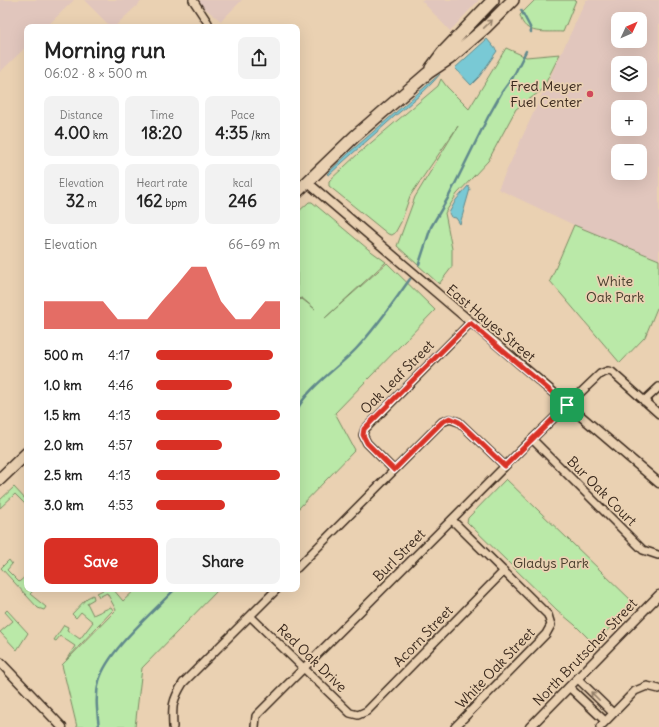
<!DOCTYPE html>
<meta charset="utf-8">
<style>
body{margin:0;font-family:Delius,sans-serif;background:#f2f2f2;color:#222;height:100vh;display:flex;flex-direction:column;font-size:15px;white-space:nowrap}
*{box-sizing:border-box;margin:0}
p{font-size:13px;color:#767676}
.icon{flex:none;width:22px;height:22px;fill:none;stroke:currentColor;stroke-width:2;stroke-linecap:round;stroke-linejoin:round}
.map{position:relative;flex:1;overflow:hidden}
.panel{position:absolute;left:24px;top:24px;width:276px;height:568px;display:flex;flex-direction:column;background:#fff;border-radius:8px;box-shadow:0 4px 16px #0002}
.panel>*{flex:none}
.needle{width:26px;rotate:46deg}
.tools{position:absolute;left:611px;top:12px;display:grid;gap:8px}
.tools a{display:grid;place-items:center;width:36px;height:36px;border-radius:8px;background:#fff;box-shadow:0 4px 16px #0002;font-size:20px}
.pin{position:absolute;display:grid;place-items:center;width:34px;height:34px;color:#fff;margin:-17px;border-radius:8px;box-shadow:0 2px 6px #0006}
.round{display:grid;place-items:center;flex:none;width:42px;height:42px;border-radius:8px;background:#f2f2f2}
.headline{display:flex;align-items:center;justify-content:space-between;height:68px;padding:0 20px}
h1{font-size:22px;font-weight:800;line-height:30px}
.metrics{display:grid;grid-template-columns:repeat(3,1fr);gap:6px;height:68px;padding:4px 20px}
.metrics div{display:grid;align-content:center;border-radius:8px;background:#f2f2f2;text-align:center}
.metrics b{font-size:17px;font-weight:800}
.metrics small{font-size:11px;font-weight:400}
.metrics p{font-size:11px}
.chart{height:112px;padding:8px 20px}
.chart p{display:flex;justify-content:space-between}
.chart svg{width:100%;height:72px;margin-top:4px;fill:#d93025;opacity:.7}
.primary-button{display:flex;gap:8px;margin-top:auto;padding:8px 20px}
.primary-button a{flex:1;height:46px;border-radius:8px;background:#d93025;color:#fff;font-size:16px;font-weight:800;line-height:46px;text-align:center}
.primary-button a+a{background:#f2f2f2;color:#222}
ul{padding:0 20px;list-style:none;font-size:13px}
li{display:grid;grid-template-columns:64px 48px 1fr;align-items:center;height:30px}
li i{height:10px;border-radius:5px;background:#d93025}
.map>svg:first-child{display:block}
.built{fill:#e1c6bd;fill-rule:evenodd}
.green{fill:#bae9a8;stroke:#7a8a63}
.water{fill:#79c9d5;stroke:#60898c}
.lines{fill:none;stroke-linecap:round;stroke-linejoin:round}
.stream{stroke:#60898c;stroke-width:2.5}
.minor-casing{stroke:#3b2a1e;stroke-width:10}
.tertiary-casing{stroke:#3b2a1e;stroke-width:11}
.trunk-casing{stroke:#3b2a1e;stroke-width:14}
.minor{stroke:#ead1b2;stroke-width:7}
.tertiary{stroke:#ead1b2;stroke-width:8}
.trunk{stroke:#ead1b2;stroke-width:11}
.oneway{stroke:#927e68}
.route-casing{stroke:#fff;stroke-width:8}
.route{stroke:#d93025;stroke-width:5}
.poi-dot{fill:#d1495b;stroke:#ead1b2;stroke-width:1.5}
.labels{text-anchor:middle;stroke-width:3.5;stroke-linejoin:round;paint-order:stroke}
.poi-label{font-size:14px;fill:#3b2a1e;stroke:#ead1b2;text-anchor:end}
.park-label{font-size:14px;fill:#483d2c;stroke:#ead1b2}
.street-label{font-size:14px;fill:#3b2a1e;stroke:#ead1b2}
</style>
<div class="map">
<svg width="659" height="727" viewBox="0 0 659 727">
<rect width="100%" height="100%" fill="#ead1b2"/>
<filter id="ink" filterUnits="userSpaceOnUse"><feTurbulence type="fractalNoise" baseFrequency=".025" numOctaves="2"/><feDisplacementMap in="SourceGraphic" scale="8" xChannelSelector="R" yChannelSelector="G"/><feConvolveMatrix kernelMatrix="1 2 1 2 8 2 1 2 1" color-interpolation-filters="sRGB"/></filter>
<g filter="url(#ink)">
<path class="built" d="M 0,0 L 74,0 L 46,27 L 27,27 L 27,46 L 0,72 Z
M 84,0 L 143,0 L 114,27 L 111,27 Z
M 194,0 L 242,0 L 221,21 Z
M 421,0 L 479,0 L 450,31 Z
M 586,0 L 659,0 L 659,260 L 574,225 L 498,189 ZM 618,19 L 640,19 L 640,41 L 618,41 ZM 618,63 L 640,63 L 640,85 L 618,85 ZM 618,107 L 640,107 L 640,129 L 618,129 ZM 618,151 L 640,151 L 640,173 L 618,173 Z"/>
<path class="green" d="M 535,0 L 576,0 L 563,32 C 545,31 524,36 520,15 Z
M 506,48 L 526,57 L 560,54 L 542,90 L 516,109 L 488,161 L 457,194 L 445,213 L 452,249 L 452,267 L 439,284 L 397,246 L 415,197 L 458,126 L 410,196 L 401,222 L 395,233 L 392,235 L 388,234 L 329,186 L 329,181 L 359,153 L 438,86 L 441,79 L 447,87 L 469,109 Z
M 309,202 L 312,202 L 368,249 L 386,262 L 325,318 L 387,263 L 435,310 L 335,413 L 355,450 L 297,510 L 297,300 L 302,299 L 315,309 L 302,298 L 297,299 L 297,213 Z
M 574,225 L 659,260 L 659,308 L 657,308 L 645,337 L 620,363 L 550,281 Z
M 506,479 L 634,603 L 594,644 L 575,625 L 557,610 L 467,522 L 468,518 Z
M 14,487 L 27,501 L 27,506 L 15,494 L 0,508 L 0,500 Z
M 9,560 L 12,564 L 7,570 L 19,582 L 27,575 L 27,589 L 35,589 L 30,594 L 46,607 L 44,610 L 38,608 L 1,568 Z
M 105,589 L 113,589 L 123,601 L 136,589 L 219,589 L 142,668 L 135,727 L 77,727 L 62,665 L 116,610 L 107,593 L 99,597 L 97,593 Z
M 93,595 L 94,599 L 87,603 L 93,615 L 111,607 L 113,610 L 66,660 L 75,646 L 60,636 L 56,641 L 54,640 L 64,625 L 68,627 L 67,630 L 80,639 L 93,622 L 81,612 L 76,618 L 72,614 L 87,598 Z
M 7,610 L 28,633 L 17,650 L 0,632 L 13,621 L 5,612 Z"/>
<path class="water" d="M 487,39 L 497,51 L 479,77 L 471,85 L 455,68 Z
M 440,74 C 427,90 411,103 395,116 C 373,136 350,155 329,175 L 327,174 L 351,151 Z
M 468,186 L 470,189 L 460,224 L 456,218 L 451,217 L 449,213 L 456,200 Z"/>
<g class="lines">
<path class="stream" d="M 521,10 L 530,27 L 531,32
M 419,264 L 431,227 L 448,198 L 488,117 L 502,92 L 513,77 L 526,51
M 297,410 C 307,388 339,367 356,349 C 376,328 393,303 410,279
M 99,727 C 97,712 95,696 99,681 C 107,651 153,612 175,589"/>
<g class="minor-casing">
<path id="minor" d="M 193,0 L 208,23
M 644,401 L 659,387
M 532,439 L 643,550 L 658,555
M 394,470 L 367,443 L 363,435 L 365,429 L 470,323
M 452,520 L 548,615 L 551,625 L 546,634 L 455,727
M 297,568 L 442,422 L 450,419 L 459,422 L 505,466
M 250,616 L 350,713 L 358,715 L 367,711 L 504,571
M 578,679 L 613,713
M 569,687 L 605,721
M 173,727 C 172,706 172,701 183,683 L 277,589
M 255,727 L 256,716 L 529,442 L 600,374 L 608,371 L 612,372 L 659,414
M 600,727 L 635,691 L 647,686 L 659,689"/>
</g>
<g class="tertiary-casing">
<path id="tertiary" d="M 307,182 L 659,483
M 0,662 L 62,727
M 530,727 L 659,595"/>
</g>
<g class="trunk-casing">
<path id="trunk" d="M 431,68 L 443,52 L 493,0
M 297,192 L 355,136 L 428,73 L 449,59 L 485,28 L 513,0
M 0,479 L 27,453"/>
</g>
<use href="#minor" class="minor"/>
<use href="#tertiary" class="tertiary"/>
<use href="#trunk" class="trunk"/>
</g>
<defs><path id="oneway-shaft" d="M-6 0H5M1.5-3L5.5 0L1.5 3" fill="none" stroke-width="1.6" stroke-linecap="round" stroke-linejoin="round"/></defs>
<g class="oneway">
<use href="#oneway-shaft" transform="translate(488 24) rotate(-44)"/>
<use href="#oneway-shaft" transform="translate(595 696) rotate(-135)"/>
</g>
</g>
<g class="lines" filter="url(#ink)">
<g class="route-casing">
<path id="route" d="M 470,323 L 567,405 L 505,466 L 459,422 L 450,418 L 442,422 L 394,470 L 367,443 L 363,435 L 364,429 Z"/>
</g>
<use href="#route" class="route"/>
</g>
<circle class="poi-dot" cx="590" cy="94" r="4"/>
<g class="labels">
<g class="poi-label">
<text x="582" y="91">Fred Meyer<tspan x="582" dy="16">Fuel Center</tspan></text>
</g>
<g class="park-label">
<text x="615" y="286">White<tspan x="615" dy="16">Oak Park</tspan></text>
<text x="551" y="568">Gladys Park</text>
</g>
<g class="street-label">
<text transform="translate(491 323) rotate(40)" y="5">East Hayes Street</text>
<text transform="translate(397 377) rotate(-45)" y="5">Oak Leaf Street</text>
<text transform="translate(602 491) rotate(45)" y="5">Bur Oak Court</text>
<text transform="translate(399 555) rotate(-45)" y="5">Burl Street</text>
<text transform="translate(423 636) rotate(-46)" y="5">Acorn Street</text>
<text transform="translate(585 652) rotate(-46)" y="5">North Brutscher Street</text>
<text transform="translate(312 658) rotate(44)" y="5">Red Oak Drive</text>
<text transform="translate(495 668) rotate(-46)" y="5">White Oak Street</text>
</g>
</g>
</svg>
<div class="tools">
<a><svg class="needle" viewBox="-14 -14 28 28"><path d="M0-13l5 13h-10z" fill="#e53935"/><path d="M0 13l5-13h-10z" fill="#767676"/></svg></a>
<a><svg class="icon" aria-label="layers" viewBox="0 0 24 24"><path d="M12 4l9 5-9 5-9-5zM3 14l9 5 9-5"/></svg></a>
<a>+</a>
<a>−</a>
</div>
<div class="pin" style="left:567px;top:405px;background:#1e9e55"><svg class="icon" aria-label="arrive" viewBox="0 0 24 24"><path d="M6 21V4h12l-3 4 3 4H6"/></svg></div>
<section class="panel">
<div class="headline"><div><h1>Morning run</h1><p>06:02 · 8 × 500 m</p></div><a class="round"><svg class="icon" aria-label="share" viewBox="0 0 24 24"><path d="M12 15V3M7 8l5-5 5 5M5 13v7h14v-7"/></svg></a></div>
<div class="metrics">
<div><p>Distance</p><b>4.00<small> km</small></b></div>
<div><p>Time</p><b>18:20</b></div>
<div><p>Pace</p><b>4:35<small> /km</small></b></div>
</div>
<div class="metrics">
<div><p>Elevation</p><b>32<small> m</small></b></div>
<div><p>Heart rate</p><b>162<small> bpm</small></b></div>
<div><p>kcal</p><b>246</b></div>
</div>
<div class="chart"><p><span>Elevation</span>66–69 m</p>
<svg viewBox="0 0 160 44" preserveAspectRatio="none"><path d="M0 44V27L10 27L20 27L30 27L40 27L50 38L60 38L70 38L80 27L90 17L100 6L110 6L120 27L130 38L140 38L150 27L160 27V44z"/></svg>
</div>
<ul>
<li><b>500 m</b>4:17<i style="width:94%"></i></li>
<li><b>1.0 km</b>4:46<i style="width:61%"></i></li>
<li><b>1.5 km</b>4:13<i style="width:100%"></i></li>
<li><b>2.0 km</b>4:57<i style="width:53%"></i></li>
<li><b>2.5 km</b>4:13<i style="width:100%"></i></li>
<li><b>3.0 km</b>4:53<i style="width:56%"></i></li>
</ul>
<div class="primary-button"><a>Save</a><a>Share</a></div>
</section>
</div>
